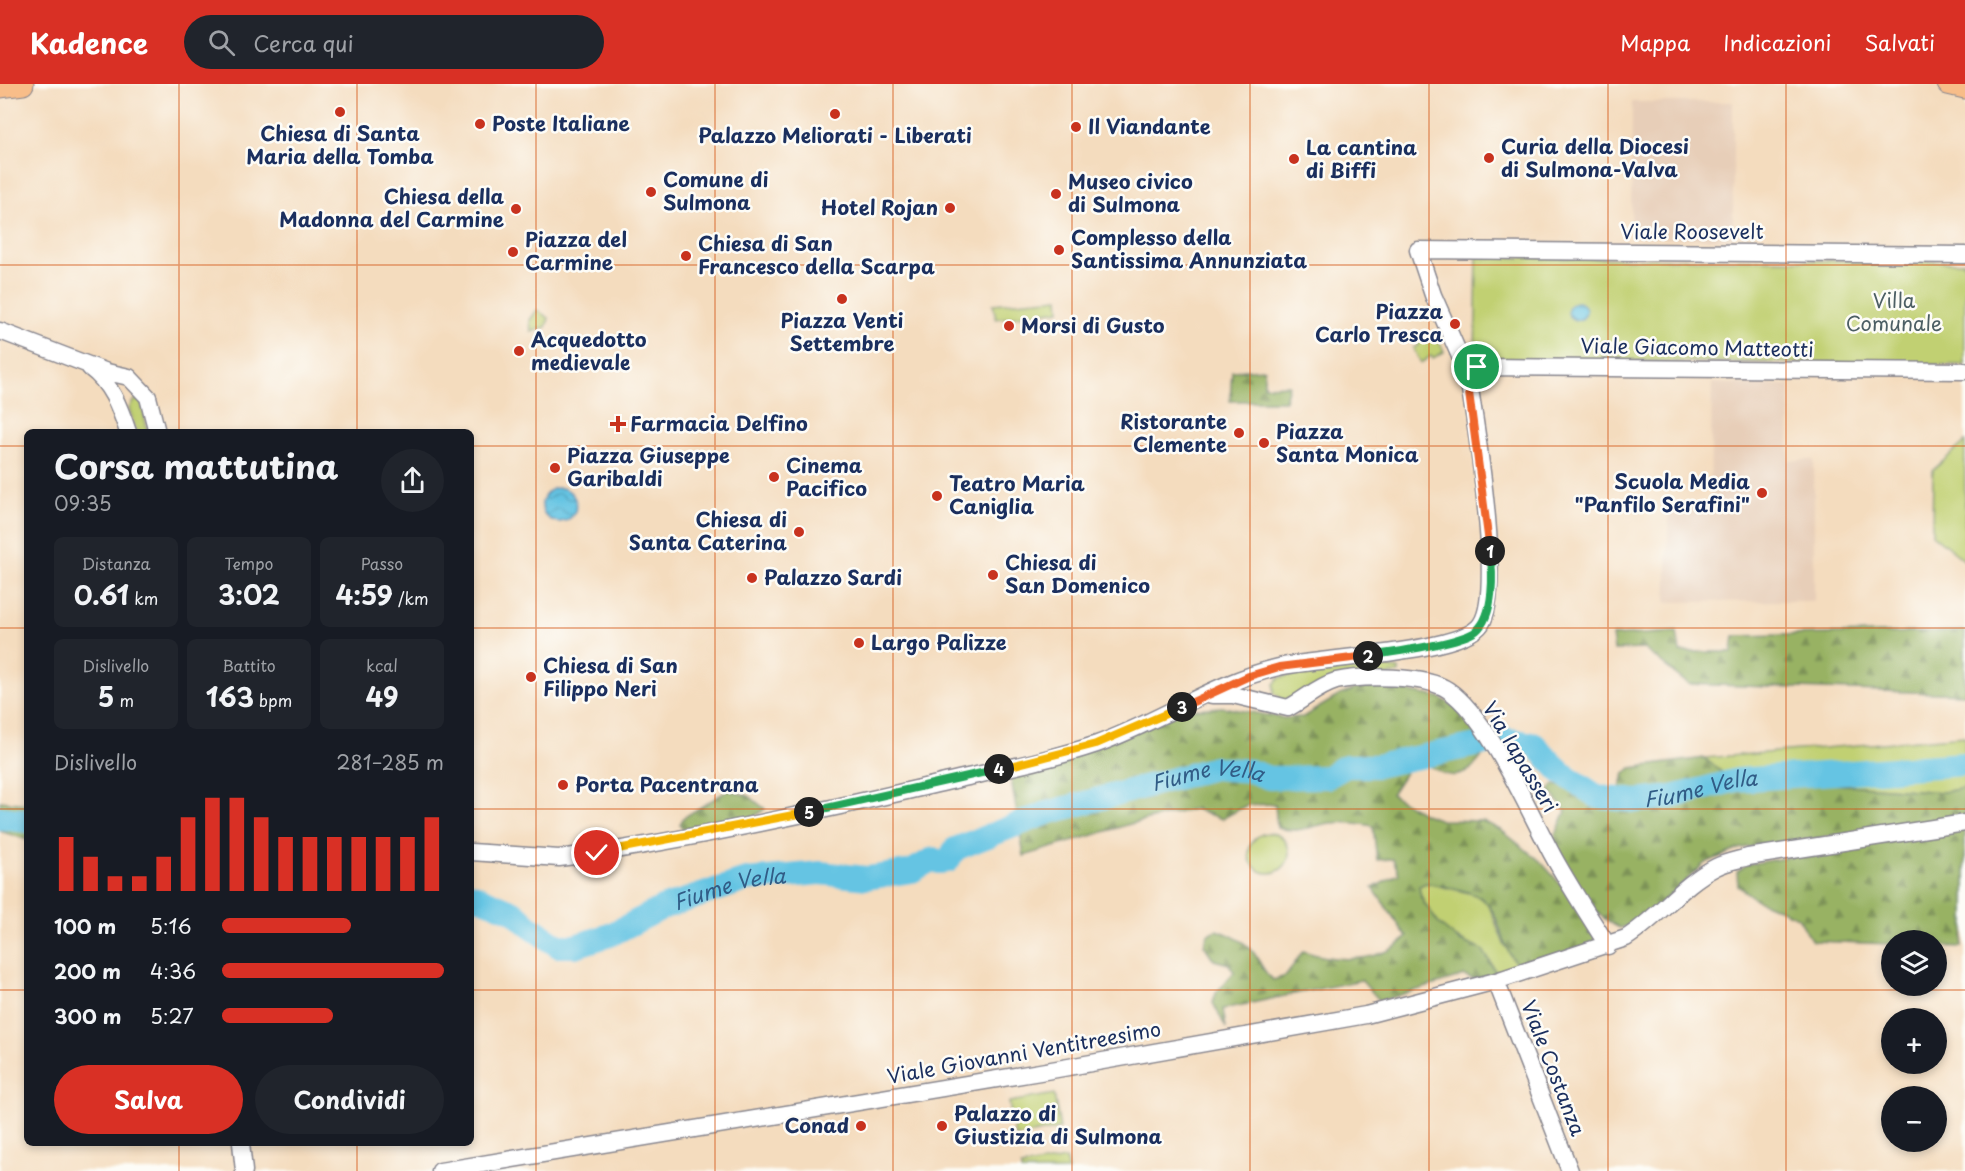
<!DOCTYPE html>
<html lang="it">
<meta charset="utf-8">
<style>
body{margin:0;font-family:"Playpen Sans",sans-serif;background:#20242c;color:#f1f3f6;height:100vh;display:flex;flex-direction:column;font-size:22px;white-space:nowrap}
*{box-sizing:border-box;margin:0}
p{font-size:20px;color:#9ea1a6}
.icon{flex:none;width:33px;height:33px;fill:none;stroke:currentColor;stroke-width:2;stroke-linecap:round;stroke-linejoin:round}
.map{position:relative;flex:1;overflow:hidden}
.side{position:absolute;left:24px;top:345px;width:450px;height:717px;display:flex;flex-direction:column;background:#171b24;border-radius:9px;box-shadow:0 3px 9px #0003}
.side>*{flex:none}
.controls{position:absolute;left:1881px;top:846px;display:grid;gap:12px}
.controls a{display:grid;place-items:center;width:66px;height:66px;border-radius:50%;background:#171b24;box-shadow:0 3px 9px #0003;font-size:30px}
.pin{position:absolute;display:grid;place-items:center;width:51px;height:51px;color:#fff;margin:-26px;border:3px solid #fff;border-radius:50%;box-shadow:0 2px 6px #0007}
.km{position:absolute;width:30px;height:30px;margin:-15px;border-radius:50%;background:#222;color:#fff;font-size:16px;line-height:30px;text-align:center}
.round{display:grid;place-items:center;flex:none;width:63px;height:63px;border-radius:32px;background:#20242c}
.headline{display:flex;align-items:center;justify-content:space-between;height:102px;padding:0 30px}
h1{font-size:33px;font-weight:700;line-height:45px}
.metrics{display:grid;grid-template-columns:repeat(3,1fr);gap:9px;height:102px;padding:6px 30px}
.metrics div{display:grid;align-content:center;border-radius:9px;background:#20242c;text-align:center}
.metrics b{font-size:26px;font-weight:700}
.metrics small{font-size:16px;font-weight:400}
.metrics p{font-size:16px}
.chart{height:168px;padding:12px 30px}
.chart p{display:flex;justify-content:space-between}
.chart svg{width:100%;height:108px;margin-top:6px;stroke:#d93025;stroke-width:6}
.button{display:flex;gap:12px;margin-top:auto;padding:12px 30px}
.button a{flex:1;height:69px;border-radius:36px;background:#d93025;color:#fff;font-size:24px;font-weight:700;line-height:69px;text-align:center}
.button a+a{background:#20242c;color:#f1f3f6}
ul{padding:0 30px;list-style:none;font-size:20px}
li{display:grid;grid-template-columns:96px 72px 1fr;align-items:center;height:45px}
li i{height:15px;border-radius:8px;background:#d93025}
header{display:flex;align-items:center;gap:36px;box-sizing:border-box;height:84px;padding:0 30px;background:#d93025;color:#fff}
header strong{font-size:28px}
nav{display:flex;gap:33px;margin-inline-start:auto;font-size:21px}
.search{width:420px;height:54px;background:#20242c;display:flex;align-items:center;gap:15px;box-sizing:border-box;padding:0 21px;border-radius:33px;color:#9ea1a6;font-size:22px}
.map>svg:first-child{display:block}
.built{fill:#e7ceb8}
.green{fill:#c1d072;stroke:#6e8068;stroke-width:1.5}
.forest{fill:url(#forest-firs);stroke:#5a7061;stroke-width:1.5}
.water{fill:url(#water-waves);stroke:#407aa0;stroke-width:1.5}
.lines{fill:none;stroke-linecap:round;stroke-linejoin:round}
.river{stroke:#65c4e3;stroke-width:24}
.minor-casing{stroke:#88868e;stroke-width:19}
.major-casing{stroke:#88868e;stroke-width:23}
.minor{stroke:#fff;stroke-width:16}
.major{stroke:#f8bd89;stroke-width:21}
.split-1-casing{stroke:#fff;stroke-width:12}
.split-2-casing{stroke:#fff;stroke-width:12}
.split-3-casing{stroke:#fff;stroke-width:12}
.split-4-casing{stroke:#fff;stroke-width:12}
.split-5-casing{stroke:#fff;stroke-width:12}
.split-6-casing{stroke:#fff;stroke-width:12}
.split-1{stroke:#f0652b;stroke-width:8}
.split-2{stroke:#22a559;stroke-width:8}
.split-3{stroke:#f0652b;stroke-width:8}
.split-4{stroke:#f5b400;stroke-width:8}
.split-5{stroke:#22a559;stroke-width:8}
.split-6{stroke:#f5b400;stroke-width:8}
.grid{fill:none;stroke:#d45514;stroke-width:1.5;stroke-opacity:0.55}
.poi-dot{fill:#c8321e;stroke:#fdfcf7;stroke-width:2}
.labels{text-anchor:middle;stroke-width:5;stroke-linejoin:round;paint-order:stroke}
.poi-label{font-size:20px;font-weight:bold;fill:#1b2f5e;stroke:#fdfcf7;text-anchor:start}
.street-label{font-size:20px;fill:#1b2f5e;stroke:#fdfcf7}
.park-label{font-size:20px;fill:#4d5f64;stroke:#fdfcf7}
.water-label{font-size:21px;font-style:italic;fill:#315c86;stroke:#fdfcf7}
</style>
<header>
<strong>Kadence</strong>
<div class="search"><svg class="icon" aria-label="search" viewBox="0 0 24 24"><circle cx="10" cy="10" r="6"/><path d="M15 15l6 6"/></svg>Cerca qui</div>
<nav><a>Mappa</a><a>Indicazioni</a><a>Salvati</a></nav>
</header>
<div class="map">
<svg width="1965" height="1087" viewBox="0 0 1965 1087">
<defs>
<pattern id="forest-firs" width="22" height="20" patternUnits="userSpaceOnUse" patternTransform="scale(1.5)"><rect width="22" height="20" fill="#98b264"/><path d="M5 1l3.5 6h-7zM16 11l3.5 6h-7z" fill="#7b9156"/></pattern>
<pattern id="water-waves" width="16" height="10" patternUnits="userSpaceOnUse" patternTransform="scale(1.5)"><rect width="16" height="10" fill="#65c4e3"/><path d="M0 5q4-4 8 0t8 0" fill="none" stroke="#52a0bb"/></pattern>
</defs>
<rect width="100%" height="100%" fill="#fdfcf7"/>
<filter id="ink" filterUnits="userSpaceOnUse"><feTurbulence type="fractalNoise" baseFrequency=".0167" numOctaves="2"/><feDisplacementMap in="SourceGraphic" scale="12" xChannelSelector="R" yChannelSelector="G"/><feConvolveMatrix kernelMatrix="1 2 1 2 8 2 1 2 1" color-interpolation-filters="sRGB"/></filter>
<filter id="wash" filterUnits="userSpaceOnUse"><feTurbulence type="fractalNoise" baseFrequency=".008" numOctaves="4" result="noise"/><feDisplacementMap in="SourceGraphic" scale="24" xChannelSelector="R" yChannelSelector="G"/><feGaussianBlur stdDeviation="1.35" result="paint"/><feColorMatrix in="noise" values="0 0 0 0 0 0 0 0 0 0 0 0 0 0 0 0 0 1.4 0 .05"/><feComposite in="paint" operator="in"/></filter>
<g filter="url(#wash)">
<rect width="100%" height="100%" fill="#f4dcbe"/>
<path class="built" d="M 1632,18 L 1733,18 L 1733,155 L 1631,154 Z
M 1712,299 L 1790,301 L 1789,376 L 1814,376 L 1814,517 L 1666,518 L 1669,419 L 1710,419 Z"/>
<path class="green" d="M 1477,173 L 1965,178 L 1965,281 L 1475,275 Z
M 1059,214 L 1060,226 L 996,235 L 993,220 Z
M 537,226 L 549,234 L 546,243 L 531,248 L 530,236 Z
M 1435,248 L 1444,268 L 1433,274 L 1431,272 L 1421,279 L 1413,264 L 1419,261 L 1416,255 Z
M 134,316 L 141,317 L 148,348 L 136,348 L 129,324 Z
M 1965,358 L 1965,477 L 1932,450 L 1933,386 Z
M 1351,581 L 1399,585 L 1399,589 L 1290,615 L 1283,616 L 1274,609 L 1274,600 L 1281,593 Z
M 1965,652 L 1965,704 L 1943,708 L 1817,699 L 1747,705 L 1740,703 L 1704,674 Z
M1249 769a20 20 0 1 1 40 0a20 20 0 1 1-40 0Z
M 1426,799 L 1474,810 L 1488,819 L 1504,860 L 1520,883 L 1496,889 C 1486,866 1480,866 1460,856 C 1441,847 1421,822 1419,802 Z
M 1054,1010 L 1060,1045 L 1015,1053 L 1009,1018 Z
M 1065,1075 L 1068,1087 L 1021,1087 L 1021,1083 Z"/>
<path class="forest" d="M 1264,285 L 1264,302 L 1289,301 L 1285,317 L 1230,317 L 1232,287 Z
M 1965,547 L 1965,610 L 1688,600 L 1644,565 L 1614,566 L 1612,552 L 1677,548 L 1680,568 L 1732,568 L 1734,552 Z
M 1359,604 L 1384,604 L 1439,613 L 1456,624 L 1475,646 L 1482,672 C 1466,696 1448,697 1426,679 L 1408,684 L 1391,710 L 1424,730 L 1441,736 L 1483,737 L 1502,747 L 1540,777 L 1579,821 L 1599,861 L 1520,883 C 1497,864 1504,821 1473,810 C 1458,804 1441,802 1426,799 L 1419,802 L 1421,814 L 1439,840 L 1460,857 L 1483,866 L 1496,889 L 1475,896 L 1464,892 L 1380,917 L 1361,896 L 1223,925 L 1226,944 L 1213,919 L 1216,909 L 1234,888 L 1229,880 L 1214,876 L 1204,861 L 1208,850 L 1217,846 C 1230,850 1246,858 1254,869 C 1261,879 1263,888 1273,896 L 1286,892 L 1303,867 C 1335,878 1382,880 1407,853 L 1373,804 L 1399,790 L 1393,775 L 1377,776 L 1373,742 C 1359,739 1344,738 1330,739 C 1306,743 1304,749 1277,744 L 1275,720 L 1247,721 L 1222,735 L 1194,725 L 1130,740 L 1024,772 L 1011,695 L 1185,626 L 1222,623 L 1284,634 L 1303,633 L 1340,611 Z
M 1704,674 L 1740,703 L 1747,705 L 1817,699 L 1943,708 L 1965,704 L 1965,735 L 1741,764 L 1705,779 L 1642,837 L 1620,844 C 1584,828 1570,788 1554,755 L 1566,727 L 1549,706 L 1553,701 L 1561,702 L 1584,714 L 1620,704 L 1624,691 L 1631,684 Z
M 728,706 L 749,712 L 765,725 L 752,734 L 682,745 L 680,741 L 683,734 Z
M 0,717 L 27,720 L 27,756 L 0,747 Z
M 1965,743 L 1965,836 L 1962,863 L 1937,862 L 1936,856 L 1892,856 L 1891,860 L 1812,857 L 1798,833 L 1757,816 L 1738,802 L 1737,788 L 1749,780 Z"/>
<path class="water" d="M1568 227a9 9 0 1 1 18 0a9 9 0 1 1-18 0Z
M542 421a17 17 0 1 1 34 0a17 17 0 1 1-34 0Z"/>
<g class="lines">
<g class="river">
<path d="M 0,734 L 27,737"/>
<path id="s1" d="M 471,810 L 514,828 L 528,841 L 558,862 L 575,862 L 610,851 L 662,824 L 746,796 L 820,789 L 867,794 L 912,787 L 933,775 L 939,778 L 948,777 L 955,765 L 1047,729 L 1214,684 L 1250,687 L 1269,694 L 1327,693 L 1346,682 L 1376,682 L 1505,655 L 1534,660 L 1562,689 L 1598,713 L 1637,717 L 1672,713 L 1737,696 L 1965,680"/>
</g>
</g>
</g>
<g filter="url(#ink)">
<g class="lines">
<g class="minor-casing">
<path id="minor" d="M 0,247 L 107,288 L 129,293 L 148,313 L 157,348
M 90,284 C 111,299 120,324 128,348
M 1466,286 L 1482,283 L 1965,287
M 1212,611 L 1233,611 L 1288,624 C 1304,616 1318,602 1336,597 C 1362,591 1426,591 1448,606 C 1489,634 1529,728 1553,772 C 1570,803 1589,832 1608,862
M 471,768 L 559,774 L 597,769 C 710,751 822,727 933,701 C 987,688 1044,678 1097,660 C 1159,638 1215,598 1279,583 C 1316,574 1463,569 1481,540 C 1503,507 1477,350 1470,305 L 1466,286 L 1433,211 L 1418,166 L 1965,171
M 1496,897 L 1570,1087
M 241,1059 L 244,1087
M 440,1087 L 1040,988 L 1366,931 L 1496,897 L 1626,854 C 1658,834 1682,800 1716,783 C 1726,778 1738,776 1748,773 L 1965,739"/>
</g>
<g class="major-casing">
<path id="major" d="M 1948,0 L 1965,4
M 0,3 L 23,0"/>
</g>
<use href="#minor" class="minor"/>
<use href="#major" class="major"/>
</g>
</g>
<g class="lines" filter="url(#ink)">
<g class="split-1-casing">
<path id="split-1" d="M 1477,283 L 1466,286 L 1490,467"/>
</g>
<g class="split-2-casing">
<path id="split-2" d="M 1368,572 C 1389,569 1461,559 1476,547 C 1495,531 1493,488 1490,467"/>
</g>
<g class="split-3-casing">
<path id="split-3" d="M 1182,623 L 1249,592 L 1279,583 L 1368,572"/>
</g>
<g class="split-4-casing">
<path id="split-4" d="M 999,685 L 1096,660 L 1182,623"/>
</g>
<g class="split-5-casing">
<path id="split-5" d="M 809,728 L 999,685"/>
</g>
<g class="split-6-casing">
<path id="split-6" d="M 597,769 L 809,728"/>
</g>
<use href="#split-1" class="split-1"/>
<use href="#split-2" class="split-2"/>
<use href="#split-3" class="split-3"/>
<use href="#split-4" class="split-4"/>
<use href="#split-5" class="split-5"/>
<use href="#split-6" class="split-6"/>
</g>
<path class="grid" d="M 179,0 L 179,348M 357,0 L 357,348M 536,0 L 536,1087M 715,0 L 715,1087M 893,0 L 893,1087M 1072,0 L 1072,1087M 1250,0 L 1250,1087M 1429,0 L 1429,1087M 1608,0 L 1608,1087M 1786,0 L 1786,1087M 0,181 L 1965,181M 0,362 L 27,362M 471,362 L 1965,362M 0,544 L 27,544M 471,544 L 1965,544M 0,725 L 27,725M 471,725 L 1965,725M 0,906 L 27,906M 471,906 L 1965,906M 179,1059 L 179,1087M 357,1059 L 357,1087"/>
<g class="poi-dot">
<circle cx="340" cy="28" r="6"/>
<circle cx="835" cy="30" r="6"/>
<circle cx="480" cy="40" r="6"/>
<circle cx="1076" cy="43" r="6"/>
<circle cx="1489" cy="74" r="6"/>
<circle cx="1294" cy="75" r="6"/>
<circle cx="651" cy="108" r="6"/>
<circle cx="1056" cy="110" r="6"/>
<circle cx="950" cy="124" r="6"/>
<circle cx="516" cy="125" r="6"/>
<circle cx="1059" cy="166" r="6"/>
<circle cx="513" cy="168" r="6"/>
<circle cx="686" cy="172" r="6"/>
<circle cx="842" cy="215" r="6"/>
<circle cx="1455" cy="240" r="6"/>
<circle cx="1009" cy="242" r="6"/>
<circle cx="519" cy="267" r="6"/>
<path d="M615 331h6v6h6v6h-6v6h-6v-6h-6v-6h6z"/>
<circle cx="1239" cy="349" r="6"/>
<circle cx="1264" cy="359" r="6"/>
<circle cx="555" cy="384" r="6"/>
<circle cx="774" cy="393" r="6"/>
<circle cx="1762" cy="409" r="6"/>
<circle cx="937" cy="412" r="6"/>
<circle cx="799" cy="448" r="6"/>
<circle cx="993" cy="491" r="6"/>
<circle cx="752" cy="494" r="6"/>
<circle cx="859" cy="559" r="6"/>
<circle cx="531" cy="593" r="6"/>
<circle cx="563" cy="701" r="6"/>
<circle cx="861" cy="1042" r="6"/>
<circle cx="942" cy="1042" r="6"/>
</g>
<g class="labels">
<g class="poi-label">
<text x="492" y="47">Poste Italiane</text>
<text x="1088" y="50">Il Viandante</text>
<text x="340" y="57" text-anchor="middle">Chiesa di Santa<tspan x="340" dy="23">Maria della Tomba</tspan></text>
<text x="835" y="59" text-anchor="middle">Palazzo Meliorati - Liberati</text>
<text x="1501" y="70">Curia della Diocesi<tspan x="1501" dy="23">di Sulmona-Valva</tspan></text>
<text x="1306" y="71">La cantina<tspan x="1306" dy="23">di Biffi</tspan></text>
<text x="663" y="103">Comune di<tspan x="663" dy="23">Sulmona</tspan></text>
<text x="1068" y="105">Museo civico<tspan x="1068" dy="23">di Sulmona</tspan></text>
<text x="504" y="120" text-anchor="end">Chiesa della<tspan x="504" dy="23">Madonna del Carmine</tspan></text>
<text x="938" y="131" text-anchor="end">Hotel Rojan</text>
<text x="1071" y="161">Complesso della<tspan x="1071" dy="23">Santissima Annunziata</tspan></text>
<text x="525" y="163">Piazza del<tspan x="525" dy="23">Carmine</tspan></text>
<text x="698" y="167">Chiesa di San<tspan x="698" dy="23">Francesco della Scarpa</tspan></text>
<text x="1443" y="235" text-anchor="end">Piazza<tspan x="1443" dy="23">Carlo Tresca</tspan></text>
<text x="842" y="244" text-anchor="middle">Piazza Venti<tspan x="842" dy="23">Settembre</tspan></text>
<text x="1021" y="249">Morsi di Gusto</text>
<text x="531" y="263">Acquedotto<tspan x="531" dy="23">medievale</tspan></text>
<text x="1227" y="345" text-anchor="end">Ristorante<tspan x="1227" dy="23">Clemente</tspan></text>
<text x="630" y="347">Farmacia Delfino</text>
<text x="1276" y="355">Piazza<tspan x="1276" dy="23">Santa Monica</tspan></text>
<text x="567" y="379">Piazza Giuseppe<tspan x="567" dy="23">Garibaldi</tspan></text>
<text x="786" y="389">Cinema<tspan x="786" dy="23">Pacifico</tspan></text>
<text x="1750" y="405" text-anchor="end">Scuola Media<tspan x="1750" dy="23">"Panfilo Serafini"</tspan></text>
<text x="949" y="407">Teatro Maria<tspan x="949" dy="23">Caniglia</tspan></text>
<text x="787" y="443" text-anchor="end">Chiesa di<tspan x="787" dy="23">Santa Caterina</tspan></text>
<text x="1005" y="486">Chiesa di<tspan x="1005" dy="23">San Domenico</tspan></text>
<text x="764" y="501">Palazzo Sardi</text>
<text x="871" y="566">Largo Palizze</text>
<text x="543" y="589">Chiesa di San<tspan x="543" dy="23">Filippo Neri</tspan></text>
<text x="575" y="708">Porta Pacentrana</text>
<text x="954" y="1037">Palazzo di<tspan x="954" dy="23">Giustizia di Sulmona</tspan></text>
<text x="849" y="1049" text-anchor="end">Conad</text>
</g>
<g class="street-label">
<text x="1692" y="155">Viale Roosevelt</text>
<text transform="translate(1697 264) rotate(1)" y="7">Viale Giacomo Matteotti</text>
<text transform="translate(1520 673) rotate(59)" y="7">Via Iapasseri</text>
<text transform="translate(1024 969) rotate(-10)" y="7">Viale Giovanni Ventitreesimo</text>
<text transform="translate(1553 984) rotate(69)" y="7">Viale Costanza</text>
</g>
<g class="park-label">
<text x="1894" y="224">Villa<tspan x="1894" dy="23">Comunale</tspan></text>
</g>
<g class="water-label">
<text dy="7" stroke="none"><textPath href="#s1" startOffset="789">Fiume Vella</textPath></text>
<text dy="7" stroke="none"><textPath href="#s1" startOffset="1311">Fiume Vella</textPath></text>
<text dy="7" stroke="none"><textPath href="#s1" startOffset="285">Fiume Vella</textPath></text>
</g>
</g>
</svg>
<div class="controls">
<a><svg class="icon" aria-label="layers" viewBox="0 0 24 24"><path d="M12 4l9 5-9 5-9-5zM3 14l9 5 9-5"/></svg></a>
<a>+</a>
<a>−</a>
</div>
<div class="pin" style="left:1477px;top:283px;background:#1e9e55"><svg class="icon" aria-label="arrive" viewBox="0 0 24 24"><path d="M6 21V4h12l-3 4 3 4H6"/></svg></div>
<div class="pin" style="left:597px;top:769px;background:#d93025"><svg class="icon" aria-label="check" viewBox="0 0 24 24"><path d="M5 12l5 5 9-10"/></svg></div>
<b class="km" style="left:1490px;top:467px">1</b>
<b class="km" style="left:1368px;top:572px">2</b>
<b class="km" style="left:1182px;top:623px">3</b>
<b class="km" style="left:999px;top:685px">4</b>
<b class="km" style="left:809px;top:728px">5</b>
<section class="side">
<div class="headline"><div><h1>Corsa mattutina</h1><p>09:35</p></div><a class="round"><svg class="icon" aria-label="share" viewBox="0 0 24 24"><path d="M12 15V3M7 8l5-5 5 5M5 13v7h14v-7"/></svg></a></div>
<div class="metrics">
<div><p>Distanza</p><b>0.61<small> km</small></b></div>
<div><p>Tempo</p><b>3:02</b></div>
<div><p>Passo</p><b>4:59<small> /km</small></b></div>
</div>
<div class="metrics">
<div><p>Dislivello</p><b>5<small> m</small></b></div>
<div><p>Battito</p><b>163<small> bpm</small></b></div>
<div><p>kcal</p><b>49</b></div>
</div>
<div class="chart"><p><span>Dislivello</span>281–285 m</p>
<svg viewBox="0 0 160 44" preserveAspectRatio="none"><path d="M5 44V22M15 44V30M25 44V38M35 44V38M45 44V30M55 44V14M65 44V6M75 44V6M85 44V14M95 44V22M105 44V22M115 44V22M125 44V22M135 44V22M145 44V22M155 44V14"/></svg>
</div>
<ul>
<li><b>100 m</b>5:16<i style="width:58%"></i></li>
<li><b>200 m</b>4:36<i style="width:100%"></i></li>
<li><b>300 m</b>5:27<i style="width:50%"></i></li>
</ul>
<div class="button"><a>Salva</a><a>Condividi</a></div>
</section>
</div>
